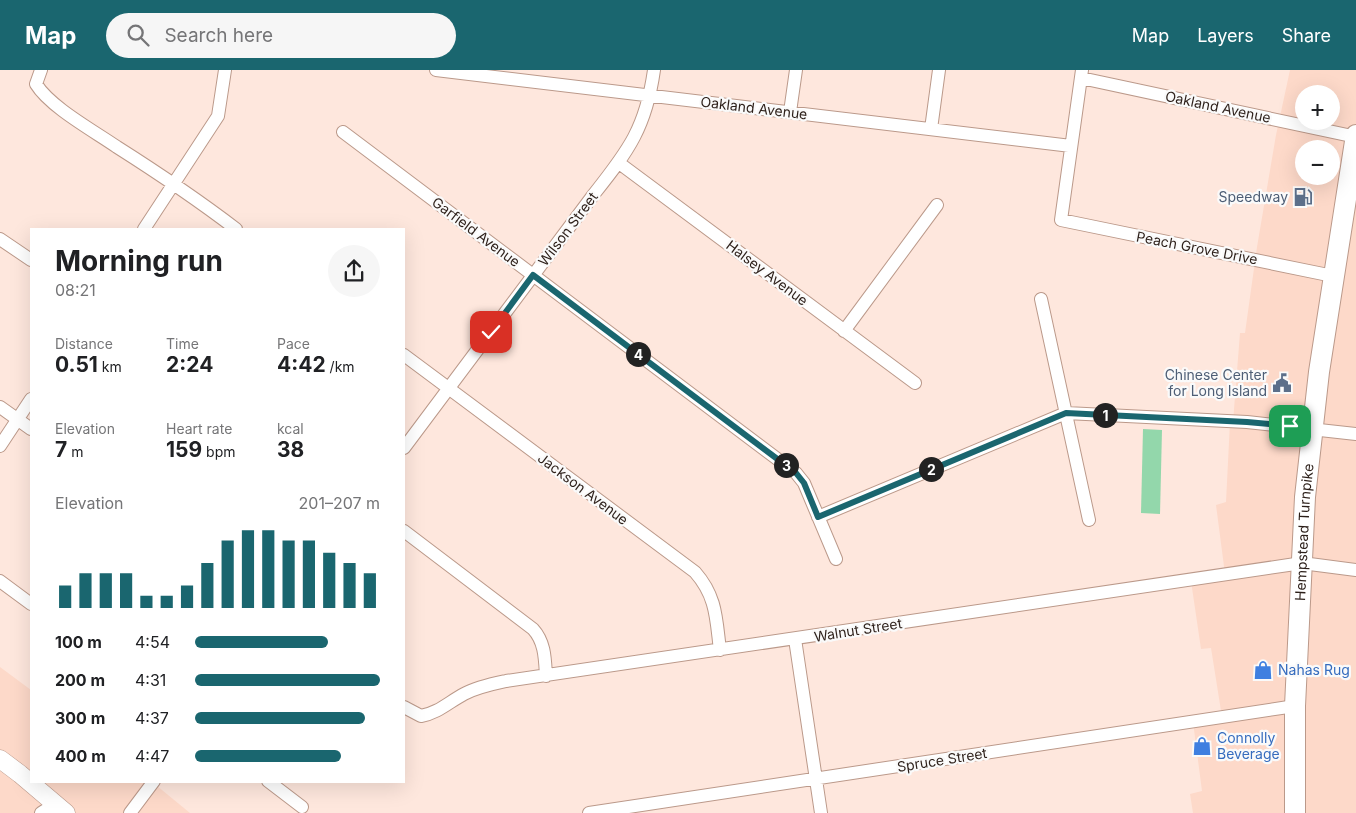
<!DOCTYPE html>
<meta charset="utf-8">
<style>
body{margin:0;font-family:Inter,sans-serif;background:#f6f6f6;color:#202124;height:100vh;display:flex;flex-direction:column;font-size:19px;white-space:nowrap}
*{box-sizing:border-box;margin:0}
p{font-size:16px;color:#757577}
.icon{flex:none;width:28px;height:28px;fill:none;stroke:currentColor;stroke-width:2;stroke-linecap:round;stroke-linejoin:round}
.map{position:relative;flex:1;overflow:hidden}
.drawer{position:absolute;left:30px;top:158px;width:375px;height:555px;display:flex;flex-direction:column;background:#fff;border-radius:0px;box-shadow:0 5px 20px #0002}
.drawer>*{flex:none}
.controls{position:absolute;left:1295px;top:15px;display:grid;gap:10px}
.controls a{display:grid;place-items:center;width:45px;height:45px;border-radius:50%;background:#fff;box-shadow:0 5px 20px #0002;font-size:25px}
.pin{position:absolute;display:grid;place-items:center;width:42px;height:42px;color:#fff;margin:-21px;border-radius:10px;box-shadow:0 2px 8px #0006}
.km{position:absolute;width:25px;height:25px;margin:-12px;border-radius:50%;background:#222;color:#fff;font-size:14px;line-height:25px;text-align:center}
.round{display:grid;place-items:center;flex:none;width:52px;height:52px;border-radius:26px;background:#f6f6f6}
.headline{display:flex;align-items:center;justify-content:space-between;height:85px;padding:0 25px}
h1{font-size:28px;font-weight:700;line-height:38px}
.metrics{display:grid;grid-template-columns:repeat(3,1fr);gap:8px;height:85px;padding:5px 25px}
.metrics div{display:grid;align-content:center}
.metrics b{font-size:21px;font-weight:700}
.metrics small{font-size:14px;font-weight:400}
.metrics p{font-size:14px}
.chart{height:140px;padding:10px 25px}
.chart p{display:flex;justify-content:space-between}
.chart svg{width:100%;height:90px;margin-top:5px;stroke:#1a666f;stroke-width:6}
ul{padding:0 25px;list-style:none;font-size:16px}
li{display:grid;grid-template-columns:80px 60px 1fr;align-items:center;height:38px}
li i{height:12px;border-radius:6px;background:#1a666f}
header{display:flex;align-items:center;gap:30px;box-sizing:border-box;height:70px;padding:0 25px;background:#1a666f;color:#fff}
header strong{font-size:24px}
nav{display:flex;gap:28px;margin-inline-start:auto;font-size:18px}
.search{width:350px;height:45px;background:#f6f6f6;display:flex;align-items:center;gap:12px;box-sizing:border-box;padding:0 18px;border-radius:28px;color:#757577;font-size:19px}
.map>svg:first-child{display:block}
.built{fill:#fdd9c9;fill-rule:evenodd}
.green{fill:#93d7ab}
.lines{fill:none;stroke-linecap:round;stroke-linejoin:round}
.minor-casing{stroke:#bb998a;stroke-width:14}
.secondary-casing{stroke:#bb998a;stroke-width:19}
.primary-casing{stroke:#bb998a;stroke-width:22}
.minor{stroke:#fff;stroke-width:12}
.secondary{stroke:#fff;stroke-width:18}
.primary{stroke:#fff;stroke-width:20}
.route-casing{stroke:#fff;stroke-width:10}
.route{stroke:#1a666f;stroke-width:6}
.labels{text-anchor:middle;stroke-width:4.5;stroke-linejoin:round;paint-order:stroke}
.street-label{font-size:14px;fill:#2c1f19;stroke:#fafafa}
.service-label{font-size:14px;fill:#4e5e75;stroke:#fafafa;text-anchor:end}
.shop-label{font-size:14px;fill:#366cbe;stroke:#fafafa;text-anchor:start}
</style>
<header>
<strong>Map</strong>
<div class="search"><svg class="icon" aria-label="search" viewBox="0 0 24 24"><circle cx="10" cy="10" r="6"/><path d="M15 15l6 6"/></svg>Search here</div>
<nav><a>Map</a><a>Layers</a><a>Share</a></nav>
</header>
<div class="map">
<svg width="1356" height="743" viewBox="0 0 1356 743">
<rect width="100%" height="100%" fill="#fee7dd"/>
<path class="built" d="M 1290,0 L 1356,0 L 1356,743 L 1193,743 L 1190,724 L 1202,721 L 1193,652 L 1222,647 L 1211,578 L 1201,579 L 1191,511 L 1225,504 L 1216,435 L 1226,432 L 1230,352 L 1233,352 L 1240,263 L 1245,263 L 1257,177 L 1276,65 ZM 1304,24 L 1331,24 L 1331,51 L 1304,51 ZM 1304,79 L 1331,79 L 1331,106 L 1304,106 Z
M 0,597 L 31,620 L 31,711 L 151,711 L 190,743 L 0,743 Z"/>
<path class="green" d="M 1143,359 L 1162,360 L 1160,444 L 1141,443 Z"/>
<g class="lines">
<g class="minor-casing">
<path id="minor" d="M 41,0 L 36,14 C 50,37 94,61 117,77 C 158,103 198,130 236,159
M 436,0 L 1071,76
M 1082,0 L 1061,150 L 1333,206
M 1081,8 L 1356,67
M 790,42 L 796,0
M 931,59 L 939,0
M 343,62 L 796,403 L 804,413 L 836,489
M 619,93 L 915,313
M 144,159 L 218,46 L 225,0
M 0,169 L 31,190
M 1041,229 L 1089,450
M 844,261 L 937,135
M 404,285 L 695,502 C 717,527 716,549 720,580
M 0,337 L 31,359
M 0,376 L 31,329
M 404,378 L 594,124 C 629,80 646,57 654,0
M 818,447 L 1066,343 L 1247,352 L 1356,364
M 404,461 L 533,559 C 545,572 545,589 546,606
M 0,511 L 31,534
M 795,569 L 821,743
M 404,637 L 421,646 C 438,643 449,632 464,624 C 477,617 492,614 506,611 L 1302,493 L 1356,500
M 268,711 L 302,737
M 41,743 L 55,734
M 130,743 L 154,711
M 589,743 L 1295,636"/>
</g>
<g class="secondary-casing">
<path id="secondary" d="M 0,689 L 20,704 L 66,743"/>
</g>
<g class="primary-casing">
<g id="primary">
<path id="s1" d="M 1295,743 L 1295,636 L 1305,427 L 1319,302 L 1356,65"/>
</g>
</g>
<use href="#minor" class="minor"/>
<use href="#secondary" class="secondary"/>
<use href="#primary" class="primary"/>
</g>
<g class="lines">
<g class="route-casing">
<path id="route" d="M 491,262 L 533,205 L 796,403 L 804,413 L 818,447 L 1066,343 L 1247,352 L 1290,356"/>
</g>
<use href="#route" class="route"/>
</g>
<defs>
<g id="fuel-bare" transform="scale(1.5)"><path d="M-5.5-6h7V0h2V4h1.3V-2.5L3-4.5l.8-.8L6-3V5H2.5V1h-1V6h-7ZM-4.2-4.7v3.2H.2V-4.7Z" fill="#5c6f8a" stroke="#fafafa" stroke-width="2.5" paint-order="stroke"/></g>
<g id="civic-bare" transform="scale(1.5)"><path d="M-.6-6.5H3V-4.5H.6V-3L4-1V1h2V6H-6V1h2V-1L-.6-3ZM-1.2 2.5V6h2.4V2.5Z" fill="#5c6f8a" stroke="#fafafa" stroke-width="2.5" paint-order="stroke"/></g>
<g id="shop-bare" transform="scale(1.5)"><path d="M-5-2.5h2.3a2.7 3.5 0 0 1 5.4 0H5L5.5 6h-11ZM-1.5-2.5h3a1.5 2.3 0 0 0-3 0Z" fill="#3f7fe0" stroke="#fafafa" stroke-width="2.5" paint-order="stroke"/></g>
</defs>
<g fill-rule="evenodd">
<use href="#fuel-bare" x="1303" y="127"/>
<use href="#civic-bare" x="1282" y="313"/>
<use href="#shop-bare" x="1263" y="600"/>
<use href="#shop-bare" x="1202" y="676"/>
</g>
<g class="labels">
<g class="street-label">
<text transform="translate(1218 37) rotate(12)" y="5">Oakland Avenue</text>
<text transform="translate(754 38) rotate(7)" y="5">Oakland Avenue</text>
<text transform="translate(568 159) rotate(-53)" y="5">Wilson Street</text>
<text transform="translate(476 162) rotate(37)" y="5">Garfield Avenue</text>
<text transform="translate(1197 178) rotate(11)" y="5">Peach Grove Drive</text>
<text transform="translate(767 203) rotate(37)" y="5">Halsey Avenue</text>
<text transform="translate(583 419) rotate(37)" y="5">Jackson Avenue</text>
<text dy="5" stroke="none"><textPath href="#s1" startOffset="281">Hempstead Turnpike</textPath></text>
<text transform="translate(858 560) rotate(-9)" y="5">Walnut Street</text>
<text transform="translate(942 690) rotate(-9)" y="5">Spruce Street</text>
</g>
<g class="service-label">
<text x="1288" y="132">Speedway</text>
<text x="1267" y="310">Chinese Center<tspan x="1267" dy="16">for Long Island</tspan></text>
</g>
<g class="shop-label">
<text x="1278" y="605">Nahas Rug</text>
<text x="1217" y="673">Connolly<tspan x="1217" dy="16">Beverage</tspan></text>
</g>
</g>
</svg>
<div class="controls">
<a>+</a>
<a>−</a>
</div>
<div class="pin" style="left:1290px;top:356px;background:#1e9e55"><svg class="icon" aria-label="arrive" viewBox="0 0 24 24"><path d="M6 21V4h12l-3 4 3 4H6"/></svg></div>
<div class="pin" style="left:491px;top:262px;background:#d93025"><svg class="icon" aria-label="check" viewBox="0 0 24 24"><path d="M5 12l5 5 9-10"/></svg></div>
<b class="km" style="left:1105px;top:345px">1</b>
<b class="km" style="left:931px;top:399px">2</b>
<b class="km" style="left:786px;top:395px">3</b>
<b class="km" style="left:638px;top:284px">4</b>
<section class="drawer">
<div class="headline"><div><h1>Morning run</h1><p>08:21</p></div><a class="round"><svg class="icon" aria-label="share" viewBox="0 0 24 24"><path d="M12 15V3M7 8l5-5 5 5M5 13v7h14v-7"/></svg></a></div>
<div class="metrics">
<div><p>Distance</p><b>0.51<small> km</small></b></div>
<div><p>Time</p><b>2:24</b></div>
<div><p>Pace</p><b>4:42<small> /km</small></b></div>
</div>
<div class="metrics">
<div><p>Elevation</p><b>7<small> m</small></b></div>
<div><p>Heart rate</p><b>159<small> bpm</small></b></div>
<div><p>kcal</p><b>38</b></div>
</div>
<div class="chart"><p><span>Elevation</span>201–207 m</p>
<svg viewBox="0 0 160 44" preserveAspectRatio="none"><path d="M5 44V33M15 44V27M25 44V27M35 44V27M45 44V38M55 44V38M65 44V33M75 44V22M85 44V11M95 44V6M105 44V6M115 44V11M125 44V11M135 44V17M145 44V22M155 44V27"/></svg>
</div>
<ul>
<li><b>100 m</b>4:54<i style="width:72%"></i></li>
<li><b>200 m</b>4:31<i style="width:100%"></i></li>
<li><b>300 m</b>4:37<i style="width:92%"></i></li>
<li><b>400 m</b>4:47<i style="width:79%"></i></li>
</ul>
</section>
</div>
